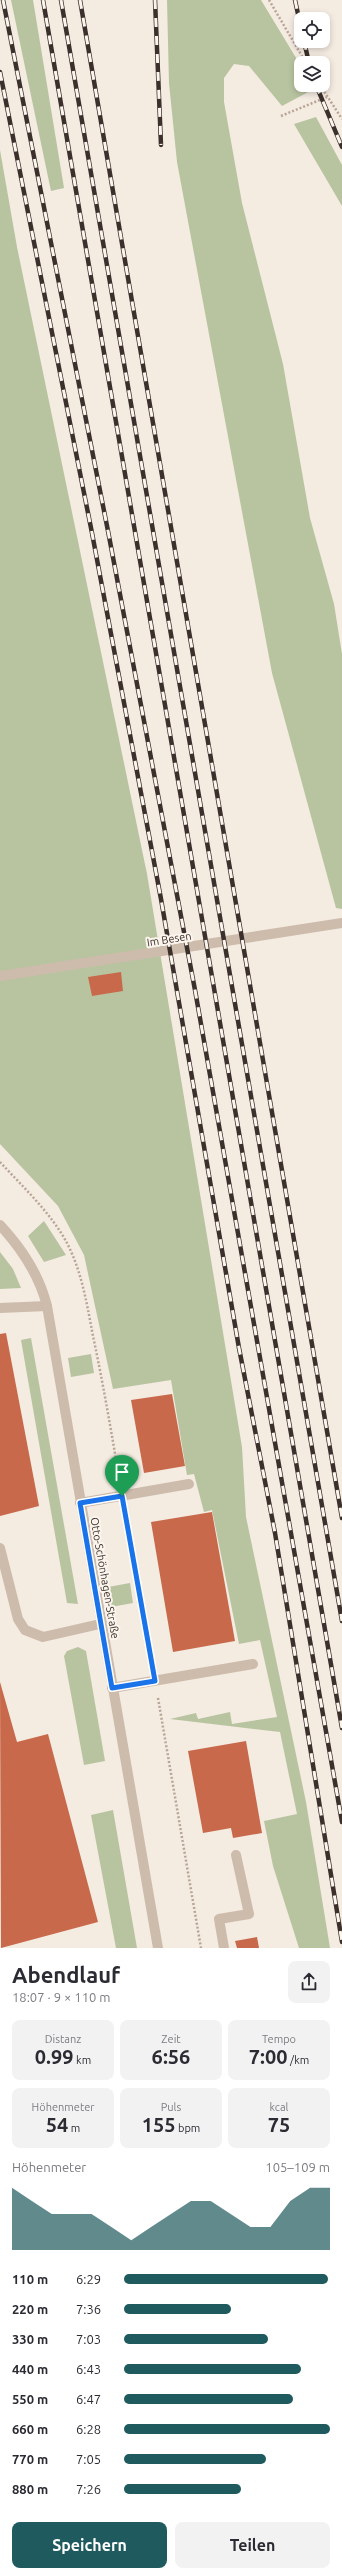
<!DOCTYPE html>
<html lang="de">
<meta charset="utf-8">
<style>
body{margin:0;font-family:Ubuntu,sans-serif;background:#f2f2f3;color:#2b2b33;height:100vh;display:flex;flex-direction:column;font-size:15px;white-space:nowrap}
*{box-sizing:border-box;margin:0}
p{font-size:13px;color:#7c7c81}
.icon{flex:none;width:22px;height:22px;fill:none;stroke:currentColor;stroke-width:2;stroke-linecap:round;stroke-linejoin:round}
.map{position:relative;height:1948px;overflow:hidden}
.drawer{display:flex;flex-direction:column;background:#fff;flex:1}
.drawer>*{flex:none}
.tools{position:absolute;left:294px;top:12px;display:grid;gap:8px}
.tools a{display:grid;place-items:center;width:36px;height:36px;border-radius:8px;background:#fff;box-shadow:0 2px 6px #0003;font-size:20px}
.pin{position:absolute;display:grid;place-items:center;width:34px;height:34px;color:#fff;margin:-41px -17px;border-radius:50% 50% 50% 0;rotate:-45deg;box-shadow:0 0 4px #0007}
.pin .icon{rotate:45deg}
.round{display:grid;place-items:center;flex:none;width:42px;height:42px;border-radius:8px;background:#f2f2f3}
.head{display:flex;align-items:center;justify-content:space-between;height:68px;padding:0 12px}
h1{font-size:22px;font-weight:700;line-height:30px}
.figures{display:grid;grid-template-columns:repeat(3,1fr);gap:6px;height:68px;padding:4px 12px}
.figures div{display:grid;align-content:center;border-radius:8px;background:#f2f2f3;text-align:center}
.figures b{font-size:20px;font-weight:700}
.figures small{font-size:11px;font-weight:400}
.figures p{font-size:11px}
.chart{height:112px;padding:8px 12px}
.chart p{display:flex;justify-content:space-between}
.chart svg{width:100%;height:72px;margin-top:4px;fill:#1f5a5e;opacity:.7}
.button{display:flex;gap:8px;margin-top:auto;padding:8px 12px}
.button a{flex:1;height:46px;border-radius:8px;background:#1f5a5e;color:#fff;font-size:16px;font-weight:700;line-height:46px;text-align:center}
.button a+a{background:#f2f2f3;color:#2b2b33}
ul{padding:0 12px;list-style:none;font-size:13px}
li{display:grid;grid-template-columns:64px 48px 1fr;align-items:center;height:30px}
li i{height:10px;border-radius:5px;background:#1f5a5e}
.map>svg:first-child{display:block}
.green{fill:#b8c4a0}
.building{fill:#c8694b}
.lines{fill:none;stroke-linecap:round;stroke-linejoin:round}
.path{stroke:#b9a596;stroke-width:2.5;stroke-dasharray:2 2;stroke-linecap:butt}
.lane{stroke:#cdbbac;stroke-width:10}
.street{stroke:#cdbbac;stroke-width:10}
.rail-casing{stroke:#3b302b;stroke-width:4.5}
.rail{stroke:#fbf5ee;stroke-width:3;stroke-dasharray:9;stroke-linecap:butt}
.route-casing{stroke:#fff;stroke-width:8}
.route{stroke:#1a73e8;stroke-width:5}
.labels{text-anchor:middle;stroke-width:4;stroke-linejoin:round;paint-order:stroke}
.street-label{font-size:11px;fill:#3b302b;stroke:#fbf5ee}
</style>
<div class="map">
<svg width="342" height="1948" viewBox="0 0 342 1948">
<rect width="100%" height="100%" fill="#f4ebe1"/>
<path class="green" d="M 11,0 L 33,0 L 64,188 L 51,191 Z
M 167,0 L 261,0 L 301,66 L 301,85 L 310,85 L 312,90 L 282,106 L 249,66 L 234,64 L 224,78 L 224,102 L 242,203 L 283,364 L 310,518 L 334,604 L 342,654 L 342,909 L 336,908 L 272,673 L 177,162 L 169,83 Z
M 316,117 L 342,165 L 342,206 L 294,124 Z
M 0,150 L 17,247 L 147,874 L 242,1447 L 246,1517 L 306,1802 L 330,1948 L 299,1948 L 273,1866 L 264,1821 L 297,1814 L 280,1732 L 170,1719 L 196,1713 L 198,1719 L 230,1712 L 232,1724 L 277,1717 L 260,1640 L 239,1644 L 212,1510 L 204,1512 L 194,1474 L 187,1475 L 171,1380 L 113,1389 L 84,1255 L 58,1206 L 0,1144 Z
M 44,1221 L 66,1255 L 44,1262 L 28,1236 Z
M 0,1252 L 13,1269 L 21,1288 L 0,1289 Z
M 31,1338 L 78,1604 L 67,1603 L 21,1340 Z
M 91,1354 L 94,1373 L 71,1377 L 68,1358 Z
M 130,1583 L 133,1603 L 111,1607 L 108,1587 Z
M 78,1647 L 86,1651 L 105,1761 L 84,1765 L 64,1656 L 67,1651 Z
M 113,1810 L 137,1948 L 116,1948 L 91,1815 Z"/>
<path class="building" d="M 121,972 L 123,991 L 92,996 L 88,977 Z
M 6,1333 L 39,1506 L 0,1516 L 0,1334 Z
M 172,1394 L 185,1466 L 144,1473 L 131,1400 Z
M 212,1512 L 235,1641 L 173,1652 L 151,1522 Z
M 0,1682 L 17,1742 L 48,1734 L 98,1922 L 1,1948 Z
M 246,1741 L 262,1833 L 233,1838 L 231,1828 L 203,1833 L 188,1751 Z
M 257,1937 L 259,1948 L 237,1948 L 235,1941 Z"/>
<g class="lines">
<path class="path" d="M 269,0 L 306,63
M 320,85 L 342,119
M 281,116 L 327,97
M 0,1162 C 23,1187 51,1213 67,1243 C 82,1272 87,1305 93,1336 C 103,1383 111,1430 119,1477
M 125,1515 L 151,1662
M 158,1698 L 201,1948"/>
<path class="lane" d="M 0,1308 L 47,1306
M 80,1503 L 189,1484
M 0,1548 L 18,1619 L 25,1630 L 43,1637 L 100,1624
M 112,1688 L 253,1664
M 224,1948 L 219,1919 L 249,1914 L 236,1855"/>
<path class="street" d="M 0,976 L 342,923
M 0,1225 C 22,1249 39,1274 47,1306 L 158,1948"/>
<g class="rail-casing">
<path id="rail" d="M 3,0 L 108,531 L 195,990 L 342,1822
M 43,0 L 342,1728
M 61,0 L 342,1621
M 80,0 L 342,1518
M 155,0 L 161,145
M 295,0 L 301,28
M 304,41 L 309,63
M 0,72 L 92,533 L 161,899 L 239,1348 L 275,1533 L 342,1942
M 316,85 L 342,147"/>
</g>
<use href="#rail" class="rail"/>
</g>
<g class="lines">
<g class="route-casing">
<path id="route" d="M 122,1496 L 155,1681 L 112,1688 L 80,1503 Z"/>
</g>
<use href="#route" class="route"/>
</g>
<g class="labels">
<g class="street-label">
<text transform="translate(169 939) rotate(-9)" y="4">Im Besen</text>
<text transform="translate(105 1578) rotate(80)" y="4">Otto-Schönhagen-Straße</text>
</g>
</g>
</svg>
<div class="tools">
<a><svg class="icon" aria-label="locate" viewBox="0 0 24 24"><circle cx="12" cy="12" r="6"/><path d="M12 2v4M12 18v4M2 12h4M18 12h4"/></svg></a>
<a><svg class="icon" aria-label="layers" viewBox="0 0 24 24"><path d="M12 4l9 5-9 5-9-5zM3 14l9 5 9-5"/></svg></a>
</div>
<div class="pin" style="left:122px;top:1496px;background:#1e9e55"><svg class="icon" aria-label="arrive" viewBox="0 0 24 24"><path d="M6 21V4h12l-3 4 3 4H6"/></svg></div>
</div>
<section class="drawer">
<div class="head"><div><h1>Abendlauf</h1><p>18:07 · 9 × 110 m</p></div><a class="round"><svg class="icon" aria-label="share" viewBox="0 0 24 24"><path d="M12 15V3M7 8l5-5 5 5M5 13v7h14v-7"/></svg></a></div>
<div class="figures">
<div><p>Distanz</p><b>0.99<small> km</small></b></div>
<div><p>Zeit</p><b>6:56</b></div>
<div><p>Tempo</p><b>7:00<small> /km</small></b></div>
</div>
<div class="figures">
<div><p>Höhenmeter</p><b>54<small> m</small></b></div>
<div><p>Puls</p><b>155<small> bpm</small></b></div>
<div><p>kcal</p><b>75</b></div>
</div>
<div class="chart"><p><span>Höhenmeter</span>105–109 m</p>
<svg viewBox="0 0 160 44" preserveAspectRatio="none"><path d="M0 44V6L10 14L20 22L30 22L40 22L50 30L60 38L70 30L80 22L90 14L100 14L110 22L120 30L130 30L140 14L150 6L160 6V44z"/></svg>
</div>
<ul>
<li><b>110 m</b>6:29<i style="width:99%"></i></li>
<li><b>220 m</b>7:36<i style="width:52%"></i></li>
<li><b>330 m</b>7:03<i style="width:70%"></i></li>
<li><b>440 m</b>6:43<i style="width:86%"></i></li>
<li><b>550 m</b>6:47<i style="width:82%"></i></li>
<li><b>660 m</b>6:28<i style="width:100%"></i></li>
<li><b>770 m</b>7:05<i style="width:69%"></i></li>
<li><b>880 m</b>7:26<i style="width:57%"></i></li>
</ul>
<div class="button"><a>Speichern</a><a>Teilen</a></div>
</section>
